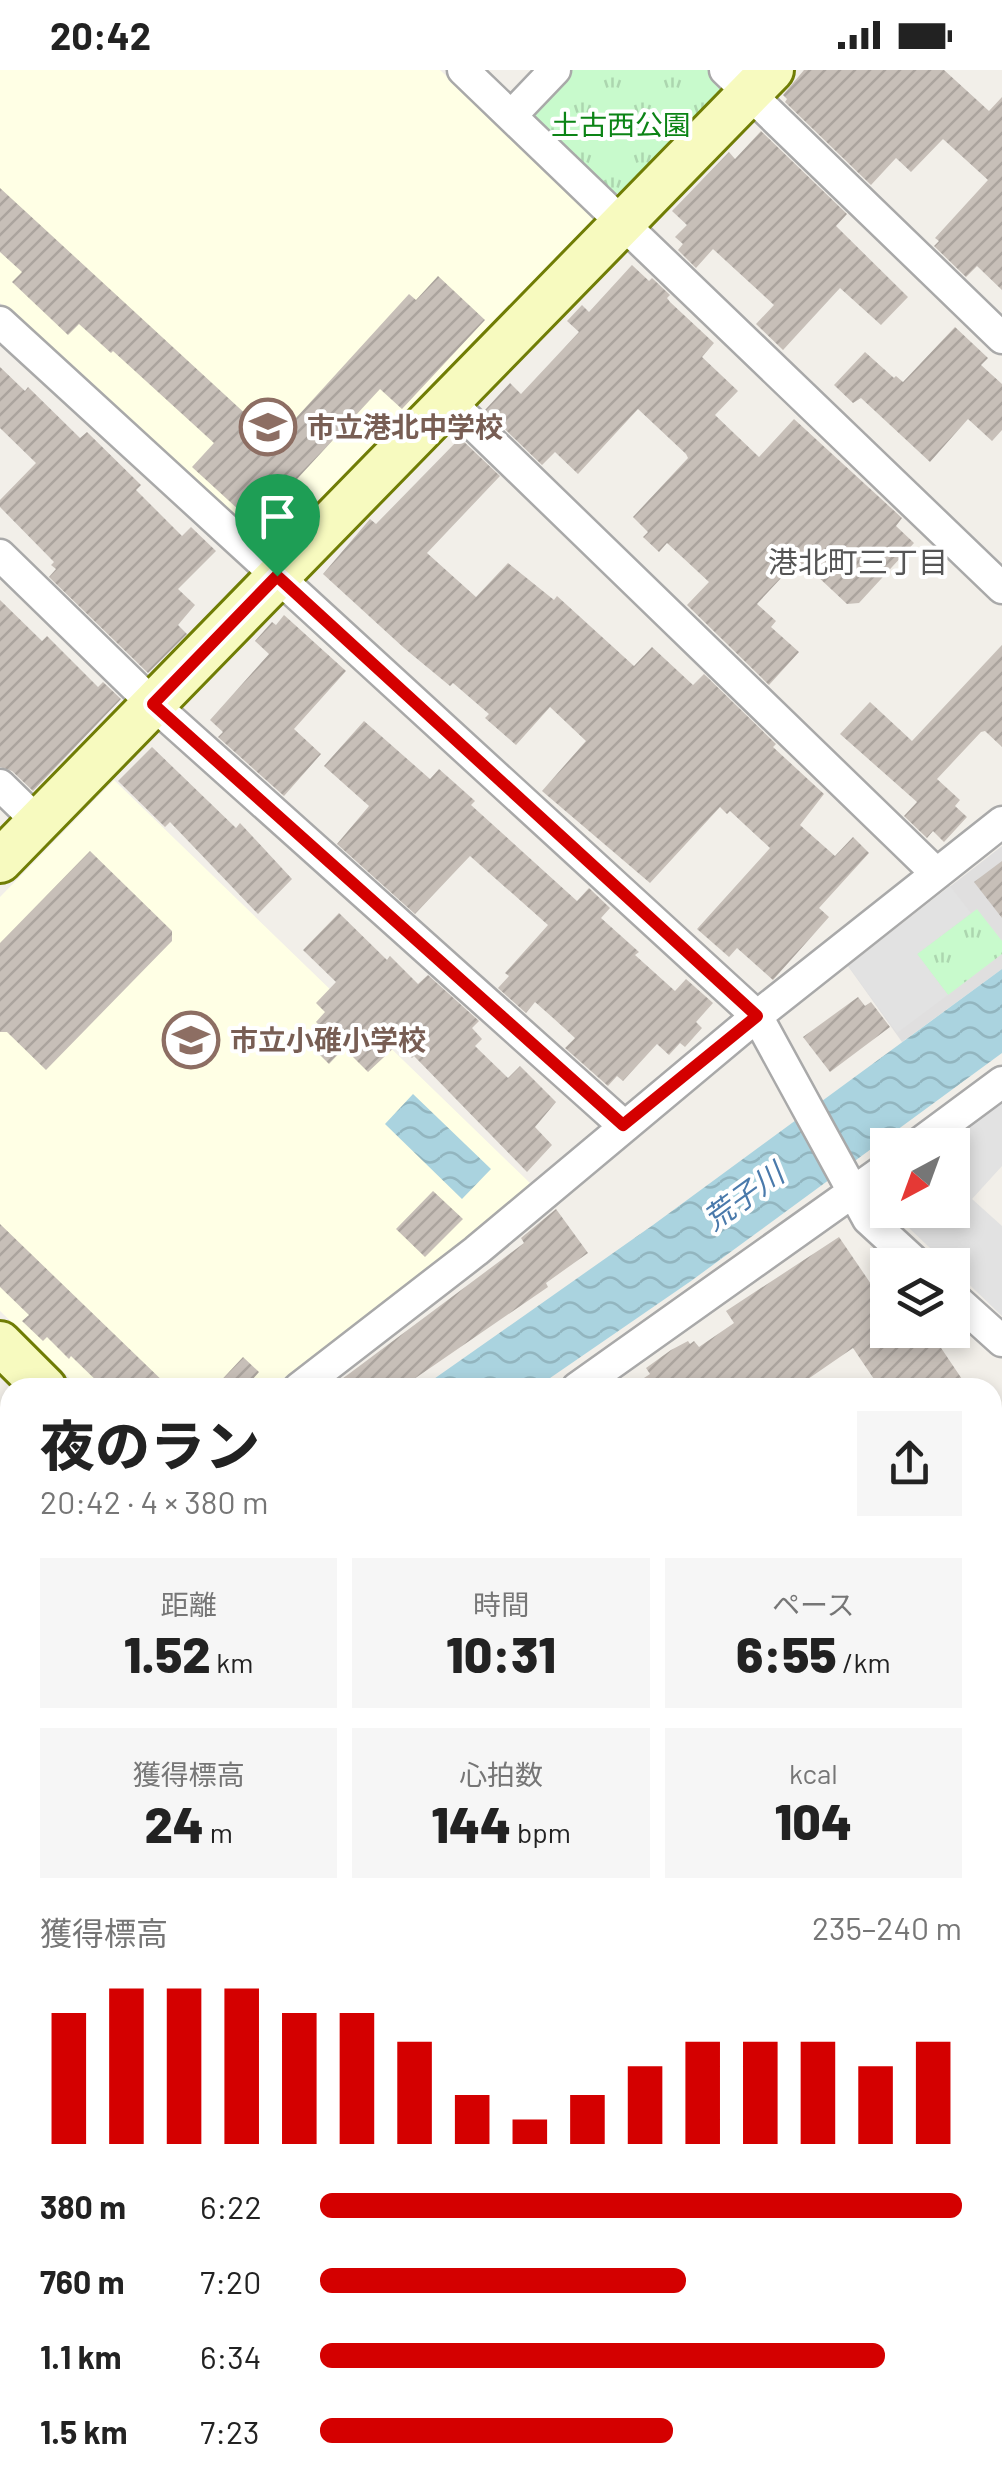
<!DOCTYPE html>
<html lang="ja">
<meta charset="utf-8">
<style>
body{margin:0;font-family:Barlow,"Noto Sans JP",sans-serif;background:#f6f6f6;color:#222;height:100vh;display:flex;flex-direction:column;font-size:38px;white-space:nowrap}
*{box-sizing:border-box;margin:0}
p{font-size:32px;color:#767676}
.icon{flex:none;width:55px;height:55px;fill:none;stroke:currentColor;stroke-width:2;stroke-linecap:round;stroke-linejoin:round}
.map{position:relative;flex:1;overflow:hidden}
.panel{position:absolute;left:0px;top:1308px;width:1002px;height:1112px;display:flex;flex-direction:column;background:#fff;border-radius:30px 30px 0 0;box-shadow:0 5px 15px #0003}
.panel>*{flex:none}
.needle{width:65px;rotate:221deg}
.fabs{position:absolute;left:870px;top:1058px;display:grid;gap:20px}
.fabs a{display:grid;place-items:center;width:100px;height:100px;border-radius:0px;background:#fff;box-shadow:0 5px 15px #0003;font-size:50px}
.pin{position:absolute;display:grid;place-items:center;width:85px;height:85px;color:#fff;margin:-102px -42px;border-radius:50% 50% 50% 0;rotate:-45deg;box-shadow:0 0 10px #0007}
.pin .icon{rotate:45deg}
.round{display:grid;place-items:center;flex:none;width:105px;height:105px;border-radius:0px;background:#f6f6f6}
.headline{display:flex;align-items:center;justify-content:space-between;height:170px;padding:0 40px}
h1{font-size:55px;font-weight:800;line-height:75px}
.figures{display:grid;grid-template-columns:repeat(3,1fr);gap:15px;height:170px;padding:10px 40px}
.figures div{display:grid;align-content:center;border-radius:0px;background:#f6f6f6;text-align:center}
.figures b{font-size:50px;font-weight:800}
.figures small{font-size:28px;font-weight:400}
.figures p{font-size:28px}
.chart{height:280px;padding:20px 40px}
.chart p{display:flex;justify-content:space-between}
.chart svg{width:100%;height:180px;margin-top:10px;stroke:#d40000;stroke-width:6}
ul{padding:0 40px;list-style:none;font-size:32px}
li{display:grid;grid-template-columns:160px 120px 1fr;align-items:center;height:75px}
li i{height:25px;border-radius:12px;background:#d40000}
.status{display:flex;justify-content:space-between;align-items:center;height:70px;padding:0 50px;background:#fff;direction:ltr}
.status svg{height:28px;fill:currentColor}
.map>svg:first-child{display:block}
.residential{fill:#e0dfdf}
.industrial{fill:#ebdbe8}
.education{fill:#ffffe5}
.farmland{fill:url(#farmland-furrows)}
.park{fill:url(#park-tufts)}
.parking{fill:#e2e2e2}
.water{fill:url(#water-waves)}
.building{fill:url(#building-hatch)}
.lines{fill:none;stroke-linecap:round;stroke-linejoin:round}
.street-casing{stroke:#a9a9a9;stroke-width:35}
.secondary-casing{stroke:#707d05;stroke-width:48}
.street{stroke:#fff;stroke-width:30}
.secondary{stroke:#f7fabf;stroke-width:42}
.route-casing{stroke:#fff;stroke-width:20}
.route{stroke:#d40000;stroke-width:12}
.labels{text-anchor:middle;stroke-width:8;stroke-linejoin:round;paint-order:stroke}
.park-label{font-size:28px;fill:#0c8416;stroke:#fff}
.education-label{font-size:28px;font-weight:bold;fill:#785e54;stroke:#fff;text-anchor:start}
.neighbourhood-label{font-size:30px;fill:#555;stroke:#fff}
.water-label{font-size:30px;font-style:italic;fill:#4a7aab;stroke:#fff}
</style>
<div class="status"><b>20:42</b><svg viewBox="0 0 49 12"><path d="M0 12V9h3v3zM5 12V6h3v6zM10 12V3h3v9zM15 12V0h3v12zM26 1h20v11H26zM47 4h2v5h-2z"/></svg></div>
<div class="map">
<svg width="1002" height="2418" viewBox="0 0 1002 2418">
<defs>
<pattern id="farmland-furrows" width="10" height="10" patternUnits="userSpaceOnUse" patternTransform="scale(2.5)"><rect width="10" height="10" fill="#eef0d5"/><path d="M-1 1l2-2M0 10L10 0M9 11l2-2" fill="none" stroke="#ccceb7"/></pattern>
<pattern id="park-tufts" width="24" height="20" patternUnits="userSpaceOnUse" patternTransform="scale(2.5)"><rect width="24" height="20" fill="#c8facc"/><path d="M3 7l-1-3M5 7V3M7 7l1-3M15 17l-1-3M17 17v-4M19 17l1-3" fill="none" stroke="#acd6af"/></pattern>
<pattern id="water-waves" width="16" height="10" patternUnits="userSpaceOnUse" patternTransform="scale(2.5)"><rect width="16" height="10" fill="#aad3df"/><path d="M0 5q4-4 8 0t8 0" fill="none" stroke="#92b5bf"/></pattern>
<pattern id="building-hatch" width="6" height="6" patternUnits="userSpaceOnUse" patternTransform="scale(2.5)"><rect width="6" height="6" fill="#c7bfb8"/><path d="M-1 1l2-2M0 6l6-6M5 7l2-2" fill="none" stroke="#aba49e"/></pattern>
</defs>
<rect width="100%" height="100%" fill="#f2efe9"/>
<path class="residential" d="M 1002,776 L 1002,899 L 902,972 L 848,896 Z"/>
<path class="industrial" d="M 999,2369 L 1002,2372 L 1002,2418 L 972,2418 L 963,2410 L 992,2410 L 993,2376 Z"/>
<path class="education" d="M 0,0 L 440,0 L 594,149 L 593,159 L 280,481 L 270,481 L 0,233 Z
M 114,710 L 530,1113 L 468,1167 L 272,1317 L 79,1317 L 0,1241 L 0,827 Z"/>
<path class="farmland" d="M 0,2221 L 10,2230 L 10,2410 L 89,2410 L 81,2418 L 0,2418 Z"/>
<path class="park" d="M 569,0 L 711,0 L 720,9 L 724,27 L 630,124 L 612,123 L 534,47 L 534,38 Z
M 977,839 L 1002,871 L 1002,884 L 948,925 L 917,884 Z
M 1002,1830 L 1002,2312 L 992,2304 L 992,1841 Z"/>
<path class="parking" d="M 950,816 L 971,843 L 917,884 L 948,925 L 897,963 L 848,896 Z
M 1002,1032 L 1002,1096 L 972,1129 L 1002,1156 L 1002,1246 L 953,1199 L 952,1195 L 948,1195 L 890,1140 L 952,1140 L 952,1075 L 944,1075 Z"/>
<path class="water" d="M 1002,899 L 1002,983 L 691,1211 L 537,1317 L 421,1318 L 653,1155 Z
M 413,1024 L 491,1099 L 462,1129 L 385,1054 Z
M 10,1597 L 10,1681 L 0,1687 L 0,1603 Z"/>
<path class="building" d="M 804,0 L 944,0 L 989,41 L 1002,27 L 1002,220 L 977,196 L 966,207 L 934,176 L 939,171 L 935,168 L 988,110 L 943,69 L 911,102 L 896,88 L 871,115 L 785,32 L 787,29 L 783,25 Z
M 761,61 L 847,144 L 836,156 L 908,227 L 881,255 L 840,218 L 783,280 L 756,254 L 774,235 L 713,179 L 696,198 L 678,180 L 683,174 L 675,167 L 687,155 L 672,141 L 729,82 L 735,89 Z
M 0,118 L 275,371 L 409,224 L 416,230 L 438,206 L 485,250 L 402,339 L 380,319 L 274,434 L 295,453 L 275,473 L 192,397 L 214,373 L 113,281 L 111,283 L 79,254 L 68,265 L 12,212 L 22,202 L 0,182 Z
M 632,195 L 649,211 L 652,208 L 670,225 L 667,228 L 670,232 L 714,273 L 702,287 L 738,321 L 715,345 L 759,387 L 794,349 L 902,448 L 896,456 L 914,473 L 859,533 L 847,534 L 816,505 L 814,508 L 796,492 L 757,534 L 776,551 L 771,557 L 799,582 L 769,615 L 687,535 L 709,512 L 667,473 L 659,482 L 643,467 L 648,462 L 633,447 L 688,388 L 686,384 L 638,339 L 578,404 L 555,382 L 542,395 L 485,340 L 510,313 L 521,324 L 579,262 L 567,251 L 582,235 L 589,242 Z
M 955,257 L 988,288 L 981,295 L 1002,314 L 1002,360 L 992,371 L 968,349 L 930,392 L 861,328 L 853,333 L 834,315 L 865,282 L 894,308 L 896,306 L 903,312 Z
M 0,297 L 25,321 L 28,317 L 80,368 L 87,362 L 141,415 L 136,420 L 182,466 L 191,457 L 216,481 L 178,519 L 195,535 L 178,555 L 187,564 L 148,603 L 49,507 L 56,499 L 51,495 L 54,492 L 0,437 L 0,430 L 36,393 L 0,358 Z
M 460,368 L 500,406 L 427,483 L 476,527 L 508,493 L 554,530 L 557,526 L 634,596 L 652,577 L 693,615 L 704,604 L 776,674 L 773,677 L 824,724 L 800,755 L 835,786 L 853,767 L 869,783 L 819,838 L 829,847 L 773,910 L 737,878 L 729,887 L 697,859 L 770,778 L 730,741 L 727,744 L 720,737 L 650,813 L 542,721 L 586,671 L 550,637 L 516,675 L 485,648 L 489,644 L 453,613 L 450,616 L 404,578 L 323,504 L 370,449 L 376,454 Z
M 0,530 L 42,571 L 47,566 L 98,617 L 103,612 L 121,629 L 33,721 L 12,701 L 0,697 Z
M 284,545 L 346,601 L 294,659 L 321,684 L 284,726 L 218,667 L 223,662 L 210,650 L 269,584 L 255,571 L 272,552 L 276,555 Z
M 1002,575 L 1002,677 L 985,661 L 981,662 L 937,709 L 960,730 L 955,736 L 967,747 L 944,772 L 933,761 L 927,768 L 904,746 L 917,732 L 840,664 L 870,632 L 912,671 Z
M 364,651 L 430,709 L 439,699 L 475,731 L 471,735 L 577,831 L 589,818 L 610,838 L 601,848 L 639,882 L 635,885 L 675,921 L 686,909 L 713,933 L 696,952 L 702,958 L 685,977 L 680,973 L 669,985 L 657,974 L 623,1011 L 617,1006 L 608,1016 L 565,978 L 575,968 L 552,947 L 535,932 L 526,943 L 498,918 L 509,906 L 505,903 L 548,855 L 470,786 L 415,844 L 337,774 L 369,736 L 324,696 Z
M 152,677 L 236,758 L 240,753 L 292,809 L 258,844 L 170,752 L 165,757 L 118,711 Z
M 90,781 L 172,861 L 172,871 L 46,1000 L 7,962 L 0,962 L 0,873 Z
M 1002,791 L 1002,848 L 974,812 Z
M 339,843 L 387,890 L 390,886 L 418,914 L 428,905 L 479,951 L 472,958 L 482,969 L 475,976 L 508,1008 L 520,996 L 556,1032 L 535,1057 L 552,1075 L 527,1102 L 414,986 L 412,988 L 398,974 L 368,1002 L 344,978 L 329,994 L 313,978 L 327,963 L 316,952 L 325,942 L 316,933 L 336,912 L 303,880 Z
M 858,927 L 865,936 L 871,932 L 890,957 L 830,1002 L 803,967 Z
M 433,1121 L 463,1149 L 425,1187 L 396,1159 Z
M 556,1139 L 588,1183 L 546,1213 L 548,1217 L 401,1318 L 330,1318 L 524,1173 L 521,1168 Z
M 0,1154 L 170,1318 L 104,1318 L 71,1286 L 69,1289 L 47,1267 L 43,1271 L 22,1251 L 29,1245 L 0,1217 Z
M 839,1167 L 888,1239 L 888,1260 L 929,1260 L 968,1318 L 880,1318 L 853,1278 L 808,1309 L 814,1318 L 629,1318 L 650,1304 L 646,1298 L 671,1280 L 688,1271 L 690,1274 L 694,1271 L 699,1277 L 734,1253 L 726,1241 Z
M 243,1287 L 259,1302 L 245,1318 L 214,1318 Z"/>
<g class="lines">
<g class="street-casing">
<path id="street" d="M 463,0 L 1002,518
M 725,0 L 1002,268
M 511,46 L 555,0
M 0,252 L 757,946 L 868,1149 L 918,1195
M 449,331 L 936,803
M 0,485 L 153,634 L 623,1055
M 0,715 L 38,752
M 917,1075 L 1002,1012
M 952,1226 L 1002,1271
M 299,1318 L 476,1181 L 757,946 L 1002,752
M 577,1318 L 888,1097
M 0,1539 L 10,1532
M 0,1718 L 10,1712
M 992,1811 L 1002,1801
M 0,1862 L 10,1855
M 0,2033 L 10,2042
M 992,2333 L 1002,2341
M 398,2410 L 407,2418
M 102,2418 L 109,2410"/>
</g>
<g class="secondary-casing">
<path id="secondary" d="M 0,791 L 772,0
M 0,1273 L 45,1318
M 992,1385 L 1002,1379
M 0,2150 L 10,2138"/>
</g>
<use href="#street" class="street"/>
<use href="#secondary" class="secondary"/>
</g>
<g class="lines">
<g class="route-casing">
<path id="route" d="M 277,506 L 757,946 L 623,1055 L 153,634 Z"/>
</g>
<use href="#route" class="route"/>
</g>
<defs>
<g id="school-ring" transform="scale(2.875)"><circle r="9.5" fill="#fff" stroke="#8d6e63" stroke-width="1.5"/><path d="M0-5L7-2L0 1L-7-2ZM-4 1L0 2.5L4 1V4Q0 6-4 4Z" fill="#8d6e63"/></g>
</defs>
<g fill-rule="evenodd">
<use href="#school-ring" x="268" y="357"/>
<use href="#school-ring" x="191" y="970"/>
</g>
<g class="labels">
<g class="park-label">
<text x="621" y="65">土古西公園</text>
</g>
<g class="education-label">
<text x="307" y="367">市立港北中学校</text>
<text x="230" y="980">市立小碓小学校</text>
</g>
<g class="neighbourhood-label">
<text x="858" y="503">港北町三丁目</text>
</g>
<g class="water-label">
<text transform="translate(744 1127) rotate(-36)" y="10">荒子川</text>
</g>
</g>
</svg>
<div class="fabs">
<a><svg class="needle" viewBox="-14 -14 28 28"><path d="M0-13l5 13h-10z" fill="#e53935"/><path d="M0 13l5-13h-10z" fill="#767676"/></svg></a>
<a><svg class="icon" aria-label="layers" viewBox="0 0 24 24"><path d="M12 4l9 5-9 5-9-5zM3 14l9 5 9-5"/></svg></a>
</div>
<div class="pin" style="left:277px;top:506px;background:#1e9e55"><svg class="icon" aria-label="arrive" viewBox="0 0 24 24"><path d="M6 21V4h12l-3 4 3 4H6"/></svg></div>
<section class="panel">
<div class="headline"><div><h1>夜のラン</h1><p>20:42 · 4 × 380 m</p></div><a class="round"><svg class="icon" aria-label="share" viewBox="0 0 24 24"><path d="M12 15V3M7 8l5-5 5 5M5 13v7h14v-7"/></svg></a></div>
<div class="figures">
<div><p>距離</p><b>1.52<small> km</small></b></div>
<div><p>時間</p><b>10:31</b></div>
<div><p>ペース</p><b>6:55<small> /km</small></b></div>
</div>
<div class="figures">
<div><p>獲得標高</p><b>24<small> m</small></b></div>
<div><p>心拍数</p><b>144<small> bpm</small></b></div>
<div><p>kcal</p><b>104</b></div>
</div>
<div class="chart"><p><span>獲得標高</span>235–240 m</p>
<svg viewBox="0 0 160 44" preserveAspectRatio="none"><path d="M5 44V12M15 44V6M25 44V6M35 44V6M45 44V12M55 44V12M65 44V19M75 44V32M85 44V38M95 44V32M105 44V25M115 44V19M125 44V19M135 44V19M145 44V25M155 44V19"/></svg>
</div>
<ul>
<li><b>380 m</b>6:22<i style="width:100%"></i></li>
<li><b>760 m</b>7:20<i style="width:57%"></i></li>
<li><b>1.1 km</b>6:34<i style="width:88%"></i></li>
<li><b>1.5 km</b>7:23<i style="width:55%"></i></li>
</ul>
</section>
</div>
